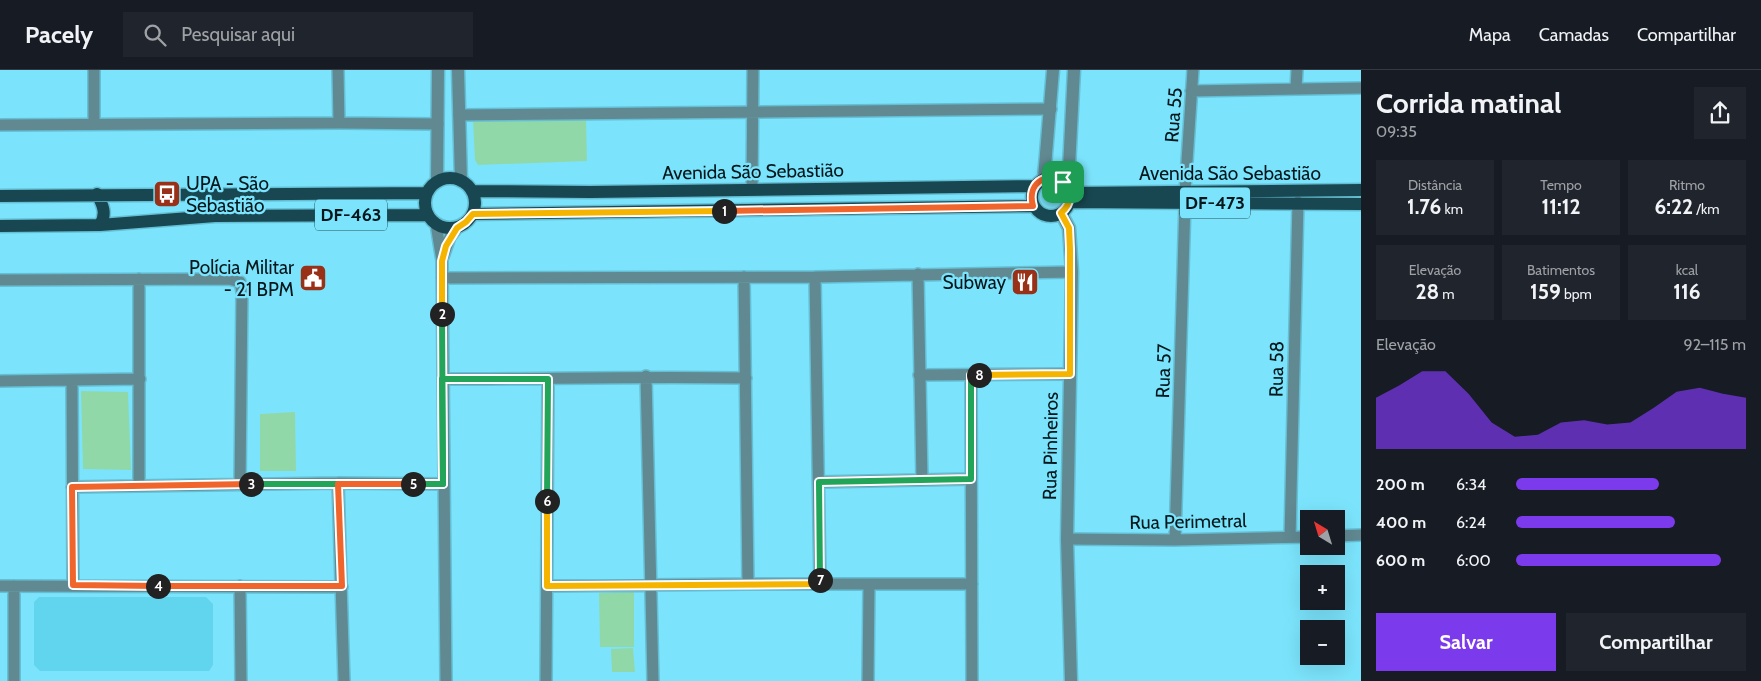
<!DOCTYPE html>
<html lang="pt">
<meta charset="utf-8">
<style>
body{margin:0;font-family:Cabin,sans-serif;background:#20242c;color:#f1f3f6;height:100vh;display:flex;flex-direction:column;font-size:19px;white-space:nowrap}
*{box-sizing:border-box;margin:0}
p{font-size:16px;color:#9ea1a6}
.icon{flex:none;width:28px;height:28px;fill:none;stroke:currentColor;stroke-width:2;stroke-linecap:round;stroke-linejoin:round}
.map{position:relative;flex:1;overflow:hidden}
.side{display:flex;flex-direction:column;background:#171b24;width:400px}
.side>*{flex:none}
.needle{width:32px;rotate:322deg}
.tools{position:absolute;left:1300px;top:440px;display:grid;gap:10px}
.tools a{display:grid;place-items:center;width:45px;height:45px;border-radius:0px;background:#171b24;box-shadow:0 5px 20px #0002;font-size:25px}
.pin{position:absolute;display:grid;place-items:center;width:42px;height:42px;color:#fff;margin:-21px;border-radius:10px;box-shadow:0 2px 8px #0006}
.km{position:absolute;width:25px;height:25px;margin:-12px;border-radius:50%;background:#222;color:#fff;font-size:14px;line-height:25px;text-align:center}
.round{display:grid;place-items:center;flex:none;width:52px;height:52px;border-radius:0px;background:#20242c}
.summary{display:flex;align-items:center;justify-content:space-between;height:85px;padding:0 15px}
h1{font-size:28px;font-weight:700;line-height:38px}
.figures{display:grid;grid-template-columns:repeat(3,1fr);gap:8px;height:85px;padding:5px 15px}
.figures div{display:grid;align-content:center;border-radius:0px;background:#20242c;text-align:center}
.figures b{font-size:21px;font-weight:700}
.figures small{font-size:14px;font-weight:400}
.figures p{font-size:14px}
.chart{height:140px;padding:10px 15px}
.chart p{display:flex;justify-content:space-between}
.chart svg{width:100%;height:90px;margin-top:5px;fill:#7c3aed;opacity:.7}
.button{display:flex;gap:10px;margin-top:auto;padding:10px 15px}
.button a{flex:1;height:58px;border-radius:0px;background:#7c3aed;color:#fff;font-size:20px;font-weight:700;line-height:58px;text-align:center}
.button a+a{background:#20242c;color:#f1f3f6}
ul{padding:0 15px;list-style:none;font-size:16px}
li{display:grid;grid-template-columns:80px 60px 1fr;align-items:center;height:38px}
li i{height:12px;border-radius:6px;background:#7c3aed}
header{display:flex;align-items:center;gap:30px;box-sizing:border-box;height:70px;padding:0 25px;background:#171b24;border-bottom:1px solid #363941}
header strong{font-size:24px}
nav{display:flex;gap:28px;margin-inline-start:auto;font-size:18px}
.search{width:350px;height:45px;background:#20242c;display:flex;align-items:center;gap:12px;box-sizing:border-box;padding:0 18px;border-radius:0px;color:#9ea1a6;font-size:19px}
main{display:flex;flex:1;min-height:0}
.map>svg:first-child{display:block}
.built{fill:#61d5ee}
.green{fill:#91d8a8}
.lines{fill:none;stroke-linecap:round;stroke-linejoin:round}
.minor-casing{stroke:#65bfd4;stroke-width:14}
.tertiary-casing{stroke:#65bfd4;stroke-width:15}
.primary-casing{stroke:#65bfd4;stroke-width:15}
.minor{stroke:#618992;stroke-width:11}
.tertiary{stroke:#618992;stroke-width:12}
.primary{stroke:#184751;stroke-width:12}
.split-1-casing{stroke:#fff;stroke-width:10}
.split-2-casing{stroke:#fff;stroke-width:10}
.split-3-casing{stroke:#fff;stroke-width:10}
.split-4-casing{stroke:#fff;stroke-width:10}
.split-5-casing{stroke:#fff;stroke-width:10}
.split-6-casing{stroke:#fff;stroke-width:10}
.split-7-casing{stroke:#fff;stroke-width:10}
.split-8-casing{stroke:#fff;stroke-width:10}
.split-9-casing{stroke:#fff;stroke-width:10}
.split-1{stroke:#f0652b;stroke-width:6}
.split-2{stroke:#f5b400;stroke-width:6}
.split-3{stroke:#22a559;stroke-width:6}
.split-4{stroke:#f0652b;stroke-width:6}
.split-5{stroke:#f0652b;stroke-width:6}
.split-6{stroke:#22a559;stroke-width:6}
.split-7{stroke:#f5b400;stroke-width:6}
.split-8{stroke:#22a559;stroke-width:6}
.split-9{stroke:#f5b400;stroke-width:6}
.labels{text-anchor:middle;stroke-width:4.5;stroke-linejoin:round;paint-order:stroke}
.shield{fill:#7be4fc;stroke:#26545f;stroke-width:1}
.shield-label{font-size:18px;font-weight:bold;fill:#02171c}
.street-label{font-size:19px;fill:#02171c;stroke:#7be4fc}
.poi-label{font-size:19px;fill:#02171c;stroke:#7be4fc;text-anchor:end}
</style>
<header>
<strong>Pacely</strong>
<div class="search"><svg class="icon" aria-label="search" viewBox="0 0 24 24"><circle cx="10" cy="10" r="6"/><path d="M15 15l6 6"/></svg>Pesquisar aqui</div>
<nav><a>Mapa</a><a>Camadas</a><a>Compartilhar</a></nav>
</header>
<main>
<div class="map">
<svg width="1361" height="611" viewBox="0 0 1361 611">
<rect width="100%" height="100%" fill="#7be4fc"/>
<path class="built" d="M 39,527 L 206,527 L 213,534 L 213,595 L 209,601 L 40,601 L 34,595 L 34,532 Z"/>
<path class="green" d="M 586,49 L 587,91 L 478,95 L 475,90 L 473,51 Z
M 81,321 L 128,322 L 131,400 L 83,399 Z
M 295,342 L 296,401 L 260,401 L 260,344 Z
M 634,522 L 634,577 L 600,577 L 599,523 Z
M 633,578 L 635,602 L 612,602 L 611,579 Z"/>
<g class="lines">
<g class="minor-casing">
<path id="minor" d="M 94,0 L 94,54
M 338,0 L 339,53
M 1296,19 L 1297,0
M 1191,21 L 1361,18
M 459,45 L 1051,39
M 0,55 L 339,53 L 438,54
M 752,120 L 753,0
M 1185,122 L 1193,0
M 436,154 L 442,191 L 446,611
M 443,187 L 450,167 L 457,158
M 918,204 L 922,410
M 744,207 L 748,514
M 815,207 L 820,514
M 442,208 L 815,207 L 1072,202
M 0,210 L 229,209 L 240,212 L 242,222 L 240,414
M 919,305 L 1070,304
M 971,305 L 972,611
M 646,306 L 653,611
M 443,309 C 544,309 645,306 746,308
M 72,310 L 73,515
M 0,311 L 140,309
M 819,412 L 971,409
M 338,413 L 344,611
M 139,415 L 139,209
M 72,417 L 338,413 L 443,414
M 1336,466 L 1361,465
M 1290,467 L 1298,132
M 1067,469 L 1175,470 L 1309,467
M 1175,470 L 1185,133
M 0,516 L 342,517
M 240,516 L 241,611
M 547,516 L 748,514 L 972,514
M 14,611 L 14,516
M 546,611 L 548,309
M 868,611 L 869,515"/>
</g>
<g class="tertiary-casing">
<path id="tertiary" d="M 458,0 L 461,111
M 1044,108 L 1053,0
M 437,111 L 438,0
M 1068,117 L 1074,0
M 1061,143 L 1069,158 L 1072,202 L 1067,469 L 1071,611"/>
</g>
<g class="primary-casing">
<path id="primary" d="M1032 127a19 19 0 1 1 38 0a19 19 0 1 1-38 0Z
M425 133a25 25 0 1 1 50 0a25 25 0 1 1-50 0Z
M 472,121 L 590,122 L 1034,116
M 1070,123 L 1361,120
M 97,124 C 103,135 107,144 100,155
M 0,126 L 427,123
M 1069,132 L 1361,134
M 473,144 L 1033,136
M 0,156 L 100,155 L 215,146 L 428,145"/>
</g>
<use href="#minor" class="minor"/>
<use href="#tertiary" class="tertiary"/>
<use href="#primary" class="primary"/>
</g>
<g class="lines">
<g class="split-1-casing">
<path id="split-1" d="M 724,141 L 1033,136 C 1027,115 1044,101 1063,112"/>
</g>
<g class="split-2-casing">
<path id="split-2" d="M 442,244 L 442,191 L 446,176 L 457,158 L 466,152 L 473,144 L 724,141"/>
</g>
<g class="split-3-casing">
<path id="split-3" d="M 251,414 L 443,414 L 442,244"/>
</g>
<g class="split-4-casing">
<path id="split-4" d="M 158,516 L 73,515 L 72,417 L 251,414"/>
</g>
<g class="split-5-casing">
<path id="split-5" d="M 158,516 L 342,516 L 338,414 L 413,414"/>
</g>
<g class="split-6-casing">
<path id="split-6" d="M 413,414 L 443,414 L 442,309 L 548,309 L 547,431"/>
</g>
<g class="split-7-casing">
<path id="split-7" d="M 547,431 L 547,516 L 820,514 L 820,510"/>
</g>
<g class="split-8-casing">
<path id="split-8" d="M 820,510 L 819,412 L 971,409 L 971,305 L 979,305"/>
</g>
<g class="split-9-casing">
<path id="split-9" d="M 979,305 L 1070,304 L 1070,179 L 1069,158 L 1061,143 C 1072,133 1072,122 1063,112"/>
</g>
<use href="#split-1" class="split-1"/>
<use href="#split-2" class="split-2"/>
<use href="#split-3" class="split-3"/>
<use href="#split-4" class="split-4"/>
<use href="#split-5" class="split-5"/>
<use href="#split-6" class="split-6"/>
<use href="#split-7" class="split-7"/>
<use href="#split-8" class="split-8"/>
<use href="#split-9" class="split-9"/>
</g>
<defs>
<g id="bus-square" transform="scale(1.4375)"><rect x="-9" y="-9" width="18" height="18" rx="4" fill="#993119" stroke="#7be4fc"/><path d="M-5-6H5V4H4V6H2V4H-2V6H-4V4H-5ZM-3.5-4V0h7V-4ZM-3.5 1.2v1.5H-2V1.2ZM2 1.2v1.5H3.5V1.2Z" fill="#fff"/></g>
<g id="civic-square" transform="scale(1.4375)"><rect x="-9" y="-9" width="18" height="18" rx="4" fill="#993119" stroke="#7be4fc"/><path d="M-.6-6.5H3V-4.5H.6V-3L4-1V1h2V6H-6V1h2V-1L-.6-3ZM-1.2 2.5V6h2.4V2.5Z" fill="#fff"/></g>
<g id="restaurant-square" transform="scale(1.4375)"><rect x="-9" y="-9" width="18" height="18" rx="4" fill="#993119" stroke="#7be4fc"/><path d="M-5-6h1v4h1v-4h1v4h1v-4h1v5L-1.5 .5V6h-2V.5L-5-1ZM5-6V6H3V1.5H1.5Q1.5-4 5-6Z" fill="#fff"/></g>
</defs>
<g fill-rule="evenodd">
<use href="#bus-square" x="167" y="124"/>
<use href="#civic-square" x="313" y="208"/>
<use href="#restaurant-square" x="1025" y="212"/>
</g>
<g class="labels">
<g class="shield">
<rect x="1180" y="117.5" width="70" height="31" rx="4"/>
<rect x="315" y="129.5" width="72" height="31" rx="4"/>
</g>
<g class="shield-label">
<text x="1215" y="139">DF-473</text>
<text x="351" y="151">DF-463</text>
</g>
<g class="street-label">
<text transform="translate(1173 45) rotate(-86)" y="7">Rua 55</text>
<text transform="translate(753 101) rotate(-1)" y="7">Avenida São Sebastião</text>
<text x="1230" y="110">Avenida São Sebastião</text>
<text transform="translate(1276 299) rotate(-89)" y="7">Rua 58</text>
<text transform="translate(1163 301) rotate(-88)" y="7">Rua 57</text>
<text transform="translate(1050 376) rotate(-89)" y="7">Rua Pinheiros</text>
<text transform="translate(1188 451) rotate(-1)" y="7">Rua Perimetral</text>
</g>
<g class="poi-label">
<text x="186" y="120" text-anchor="start">UPA - São<tspan x="186" dy="22">Sebastião</tspan></text>
<text x="294" y="204">Polícia Militar<tspan x="294" dy="22">- 21 BPM</tspan></text>
<text x="1006" y="219">Subway</text>
</g>
</g>
</svg>
<div class="tools">
<a><svg class="needle" viewBox="-14 -14 28 28"><path d="M0-13l5 13h-10z" fill="#e53935"/><path d="M0 13l5-13h-10z" fill="#9ea1a6"/></svg></a>
<a>+</a>
<a>−</a>
</div>
<div class="pin" style="left:1063px;top:112px;background:#1e9e55"><svg class="icon" aria-label="arrive" viewBox="0 0 24 24"><path d="M6 21V4h12l-3 4 3 4H6"/></svg></div>
<b class="km" style="left:724px;top:141px">1</b>
<b class="km" style="left:442px;top:244px">2</b>
<b class="km" style="left:251px;top:414px">3</b>
<b class="km" style="left:158px;top:516px">4</b>
<b class="km" style="left:413px;top:414px">5</b>
<b class="km" style="left:547px;top:431px">6</b>
<b class="km" style="left:820px;top:510px">7</b>
<b class="km" style="left:979px;top:305px">8</b>
</div>
<section class="side">
<div class="summary"><div><h1>Corrida matinal</h1><p>09:35</p></div><a class="round"><svg class="icon" aria-label="share" viewBox="0 0 24 24"><path d="M12 15V3M7 8l5-5 5 5M5 13v7h14v-7"/></svg></a></div>
<div class="figures">
<div><p>Distância</p><b>1.76<small> km</small></b></div>
<div><p>Tempo</p><b>11:12</b></div>
<div><p>Ritmo</p><b>6:22<small> /km</small></b></div>
</div>
<div class="figures">
<div><p>Elevação</p><b>28<small> m</small></b></div>
<div><p>Batimentos</p><b>159<small> bpm</small></b></div>
<div><p>kcal</p><b>116</b></div>
</div>
<div class="chart"><p><span>Elevação</span>92–115 m</p>
<svg viewBox="0 0 160 44" preserveAspectRatio="none"><path d="M0 44V19L10 13L20 6L30 6L40 17L50 31L60 38L70 37L80 31L90 30L100 32L110 31L120 24L130 16L140 14L150 17L160 19V44z"/></svg>
</div>
<ul>
<li><b>200 m</b>6:34<i style="width:62%"></i></li>
<li><b>400 m</b>6:24<i style="width:69%"></i></li>
<li><b>600 m</b>6:00<i style="width:89%"></i></li>
</ul>
<div class="button"><a>Salvar</a><a>Compartilhar</a></div>
</section>
</main>
